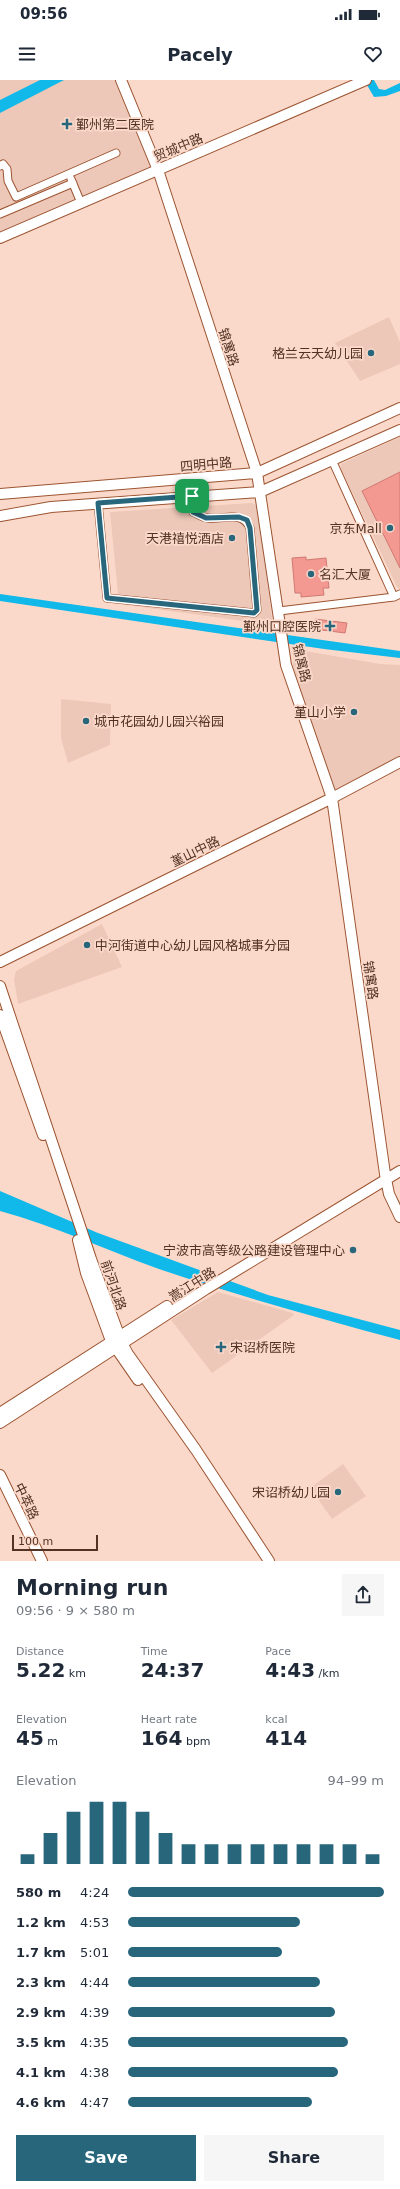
<!DOCTYPE html>
<meta charset="utf-8">
<style>
body{margin:0;font-family:"DejaVu Sans","Noto Sans SC",sans-serif;background:#f6f6f7;color:#1f2937;height:100vh;display:flex;flex-direction:column;font-size:15px;white-space:nowrap}
*{box-sizing:border-box;margin:0}
p{font-size:13px;color:#747a83}
.icon{flex:none;width:22px;height:22px;fill:none;stroke:currentColor;stroke-width:2;stroke-linecap:round;stroke-linejoin:round}
.map{position:relative;height:1481px;overflow:hidden}
.details{display:flex;flex-direction:column;background:#fff;flex:1}
.details>*{flex:none}
.scale{position:absolute;left:12px;bottom:10px;width:86px;box-sizing:border-box;padding-left:4px;border:2px solid #523222;border-top:0;font-size:11px;line-height:14px;white-space:nowrap;color:#523222;-webkit-text-stroke:3px #fbd9ca;paint-order:stroke}
.pin{position:absolute;display:grid;place-items:center;width:34px;height:34px;color:#fff;margin:-17px;border-radius:8px;box-shadow:0 2px 6px #0006}
.round{display:grid;place-items:center;flex:none;width:42px;height:42px;border-radius:0px;background:#f6f6f7}
.summary{display:flex;align-items:center;justify-content:space-between;height:68px;padding:0 16px}
h1{font-size:22px;font-weight:700;line-height:30px}
.metrics{display:grid;grid-template-columns:repeat(3,1fr);gap:6px;height:68px;padding:4px 16px}
.metrics div{display:grid;align-content:center}
.metrics b{font-size:20px;font-weight:700}
.metrics small{font-size:11px;font-weight:400}
.metrics p{font-size:11px}
.chart{height:112px;padding:8px 16px}
.chart p{display:flex;justify-content:space-between}
.chart svg{width:100%;height:72px;margin-top:4px;stroke:#28667c;stroke-width:6}
.button{display:flex;gap:8px;margin-top:auto;padding:8px 16px}
.button a{flex:1;height:46px;border-radius:0px;background:#28667c;color:#fff;font-size:16px;font-weight:700;line-height:46px;text-align:center}
.button a+a{background:#f6f6f7;color:#1f2937}
ul{padding:0 16px;list-style:none;font-size:13px}
li{display:grid;grid-template-columns:64px 48px 1fr;align-items:center;height:30px}
li i{height:10px;border-radius:5px;background:#28667c}
.status{display:flex;justify-content:space-between;align-items:center;height:28px;padding:0 20px;background:#fff;direction:ltr}
.status svg{height:11px;fill:currentColor}
header{display:flex;justify-content:space-between;align-items:center;height:52px;padding:0 16px;background:#fff;font-size:18px;font-weight:700}
.map>svg:first-child{display:block}
.built{fill:#edc8b8}
.water{fill:#10b9e9}
.building{fill:#f39991;stroke:#cf7972}
.lines{fill:none;stroke-linecap:round;stroke-linejoin:round}
.street-casing{stroke:#9c5431;stroke-width:9}
.secondary-casing{stroke:#9c5431;stroke-width:12}
.street{stroke:#fff;stroke-width:7}
.secondary{stroke:#fff;stroke-width:10}
.route-casing{stroke:#fff;stroke-width:8}
.route{stroke:#28667c;stroke-width:5}
.poi-dot{fill:#28667c;stroke:#fbd9ca;stroke-width:1.5}
.labels{text-anchor:middle;stroke-width:3.5;stroke-linejoin:round;paint-order:stroke}
.poi-label{font-size:13px;fill:#523222;stroke:#fbd9ca;text-anchor:end}
.street-label{font-size:13px;fill:#523222;stroke:#fbd9ca}
</style>
<div class="status"><b>09:56</b><svg viewBox="0 0 49 12"><path d="M0 12V9h3v3zM5 12V6h3v6zM10 12V3h3v9zM15 12V0h3v12zM26 1h20v11H26zM47 4h2v5h-2z"/></svg></div>
<header><svg class="icon" aria-label="menu" viewBox="0 0 24 24"><path d="M4 6h16M4 12h16M4 18h16"/></svg>Pacely<svg class="icon" aria-label="heart" viewBox="0 0 24 24"><path d="M12 20l-8-8c-3-5 5-10 8-4 3-6 11-1 8 4z"/></svg></header>
<div class="map">
<svg width="400" height="1481" viewBox="0 0 400 1481">
<rect width="100%" height="100%" fill="#fbd9ca"/>
<path class="built" d="M 0,0 L 116,0 L 151,87 L 0,152 Z
M 389,237 L 400,262 L 400,284 L 360,301 L 335,263 Z
M 400,357 L 400,509 L 397,507 L 341,389 L 341,384 Z
M 252,423 L 257,426 L 273,545 L 119,524 L 110,432 Z
M 294,569 L 380,584 L 400,585 L 400,678 L 333,714 L 293,586 Z
M 61,619 L 111,624 L 110,665 L 68,683 L 61,658 Z
M 102,844 L 122,887 L 18,924 L 14,899 L 16,891 Z
M 218,1212 L 293,1233 L 294,1235 L 212,1293 L 171,1240 Z
M 343,1384 L 366,1416 L 332,1439 L 310,1408 Z"/>
<path class="water" d="M 40,0 L 64,0 L 0,33 L 0,20 Z
M 364,0 L 374,0 L 379,9 L 385,10 L 400,3 L 400,11 L 386,16 L 374,17 Z
M 0,514 L 400,571 L 400,578 L 324,569 L 0,521 Z
M 0,1111 L 98,1153 L 268,1215 L 400,1250 L 400,1260 C 319,1238 238,1216 159,1189 C 106,1170 55,1146 0,1131 Z"/>
<path class="building" d="M 400,392 L 400,488 L 362,411 Z
M 306,477 L 306,480 L 326,478 L 329,508 L 323,508 L 324,515 L 301,517 L 301,513 L 295,513 L 292,478 Z
M 315,539 L 347,543 L 345,553 L 314,549 Z"/>
<g class="lines">
<g class="street-casing">
<path id="street" d="M 0,86 L 3,84 L 7,89 L 8,101 L 16,117 L 116,73
M 71,99 L 81,123
M 0,134 L 73,103
M 332,380 L 394,517
M 98,423 L 107,518 L 254,533 L 257,530 L 250,448 C 242,430 224,440 208,438 C 203,438 198,434 193,432 L 192,417
M 279,531 L 394,517 L 400,514"/>
</g>
<g class="secondary-casing">
<path id="secondary" d="M 121,0 L 158,90 L 257,393 L 286,585 L 332,718 L 385,1094 L 389,1114 L 400,1137
M 0,158 L 366,0
M 0,414 L 257,393 L 400,328
M 0,436 L 51,427 L 260,412 L 400,350
M 0,882 L 332,718 L 400,682
M 0,906 L 91,1179 L 122,1263 L 128,1274 L 196,1370 L 269,1481
M 0,935 L 43,1055
M 78,1160 L 86,1193 L 111,1261 L 138,1300
M 0,1333 L 167,1226
M 0,1343 L 206,1209 L 400,1091
M 0,1395 L 42,1481"/>
</g>
<use href="#street" class="street"/>
<use href="#secondary" class="secondary"/>
</g>
<g class="lines">
<g class="route-casing">
<path id="route" d="M 192,416 L 193,432 L 206,438 L 239,437 L 247,440 L 250,448 L 257,530 L 254,533 L 107,518 L 98,423 Z"/>
</g>
<use href="#route" class="route"/>
</g>
<g class="poi-dot">
<path d="M65 38h4v4h4v4h-4v4h-4v-4h-4v-4h4z"/>
<circle cx="371" cy="273" r="4"/>
<circle cx="390" cy="448" r="4"/>
<circle cx="232" cy="458" r="4"/>
<circle cx="311" cy="494" r="4"/>
<path d="M328 540h4v4h4v4h-4v4h-4v-4h-4v-4h4z"/>
<circle cx="354" cy="632" r="4"/>
<circle cx="86" cy="641" r="4"/>
<circle cx="87" cy="865" r="4"/>
<circle cx="353" cy="1170" r="4"/>
<path d="M219 1261h4v4h4v4h-4v4h-4v-4h-4v-4h4z"/>
<circle cx="338" cy="1412" r="4"/>
</g>
<g class="labels">
<g class="poi-label">
<text x="76" y="49" text-anchor="start">鄞州第二医院</text>
<text x="363" y="278">格兰云天幼儿园</text>
<text x="382" y="453">京东Mall</text>
<text x="224" y="463">天港禧悦酒店</text>
<text x="319" y="499" text-anchor="start">名汇大厦</text>
<text x="321" y="551">鄞州口腔医院</text>
<text x="346" y="637">堇山小学</text>
<text x="94" y="646" text-anchor="start">城市花园幼儿园兴裕园</text>
<text x="95" y="870" text-anchor="start">中河街道中心幼儿园风格城事分园</text>
<text x="345" y="1175">宁波市高等级公路建设管理中心</text>
<text x="230" y="1272" text-anchor="start">宋诏桥医院</text>
<text x="330" y="1417">宋诏桥幼儿园</text>
</g>
<g class="street-label">
<text transform="translate(178 67) rotate(-23)" y="5">贸城中路</text>
<text transform="translate(229 267) rotate(72)" y="5">锦寓路</text>
<text transform="translate(206 384) rotate(-5)" y="5">四明中路</text>
<text transform="translate(302 583) rotate(76)" y="5">锦寓路</text>
<text transform="translate(195 771) rotate(-26)" y="5">堇山中路</text>
<text transform="translate(371 900) rotate(82)" y="5">锦寓路</text>
<text transform="translate(192 1204) rotate(-32)" y="5">嵩江中路</text>
<text transform="translate(114 1205) rotate(71)" y="5">前河北路</text>
<text transform="translate(27 1421) rotate(64)" y="5">中萃路</text>
</g>
</g>
</svg>
<div class="scale">100 m</div>
<div class="pin" style="left:192px;top:416px;background:#1e9e55"><svg class="icon" aria-label="arrive" viewBox="0 0 24 24"><path d="M6 21V4h12l-3 4 3 4H6"/></svg></div>
</div>
<section class="details">
<div class="summary"><div><h1>Morning run</h1><p>09:56 · 9 × 580 m</p></div><a class="round"><svg class="icon" aria-label="share" viewBox="0 0 24 24"><path d="M12 15V3M7 8l5-5 5 5M5 13v7h14v-7"/></svg></a></div>
<div class="metrics">
<div><p>Distance</p><b>5.22<small> km</small></b></div>
<div><p>Time</p><b>24:37</b></div>
<div><p>Pace</p><b>4:43<small> /km</small></b></div>
</div>
<div class="metrics">
<div><p>Elevation</p><b>45<small> m</small></b></div>
<div><p>Heart rate</p><b>164<small> bpm</small></b></div>
<div><p>kcal</p><b>414</b></div>
</div>
<div class="chart"><p><span>Elevation</span>94–99 m</p>
<svg viewBox="0 0 160 44" preserveAspectRatio="none"><path d="M5 44V38M15 44V25M25 44V12M35 44V6M45 44V6M55 44V12M65 44V25M75 44V32M85 44V32M95 44V32M105 44V32M115 44V32M125 44V32M135 44V32M145 44V32M155 44V38"/></svg>
</div>
<ul>
<li><b>580 m</b>4:24<i style="width:100%"></i></li>
<li><b>1.2 km</b>4:53<i style="width:67%"></i></li>
<li><b>1.7 km</b>5:01<i style="width:60%"></i></li>
<li><b>2.3 km</b>4:44<i style="width:75%"></i></li>
<li><b>2.9 km</b>4:39<i style="width:81%"></i></li>
<li><b>3.5 km</b>4:35<i style="width:86%"></i></li>
<li><b>4.1 km</b>4:38<i style="width:82%"></i></li>
<li><b>4.6 km</b>4:47<i style="width:72%"></i></li>
</ul>
<div class="button"><a>Save</a><a>Share</a></div>
</section>
